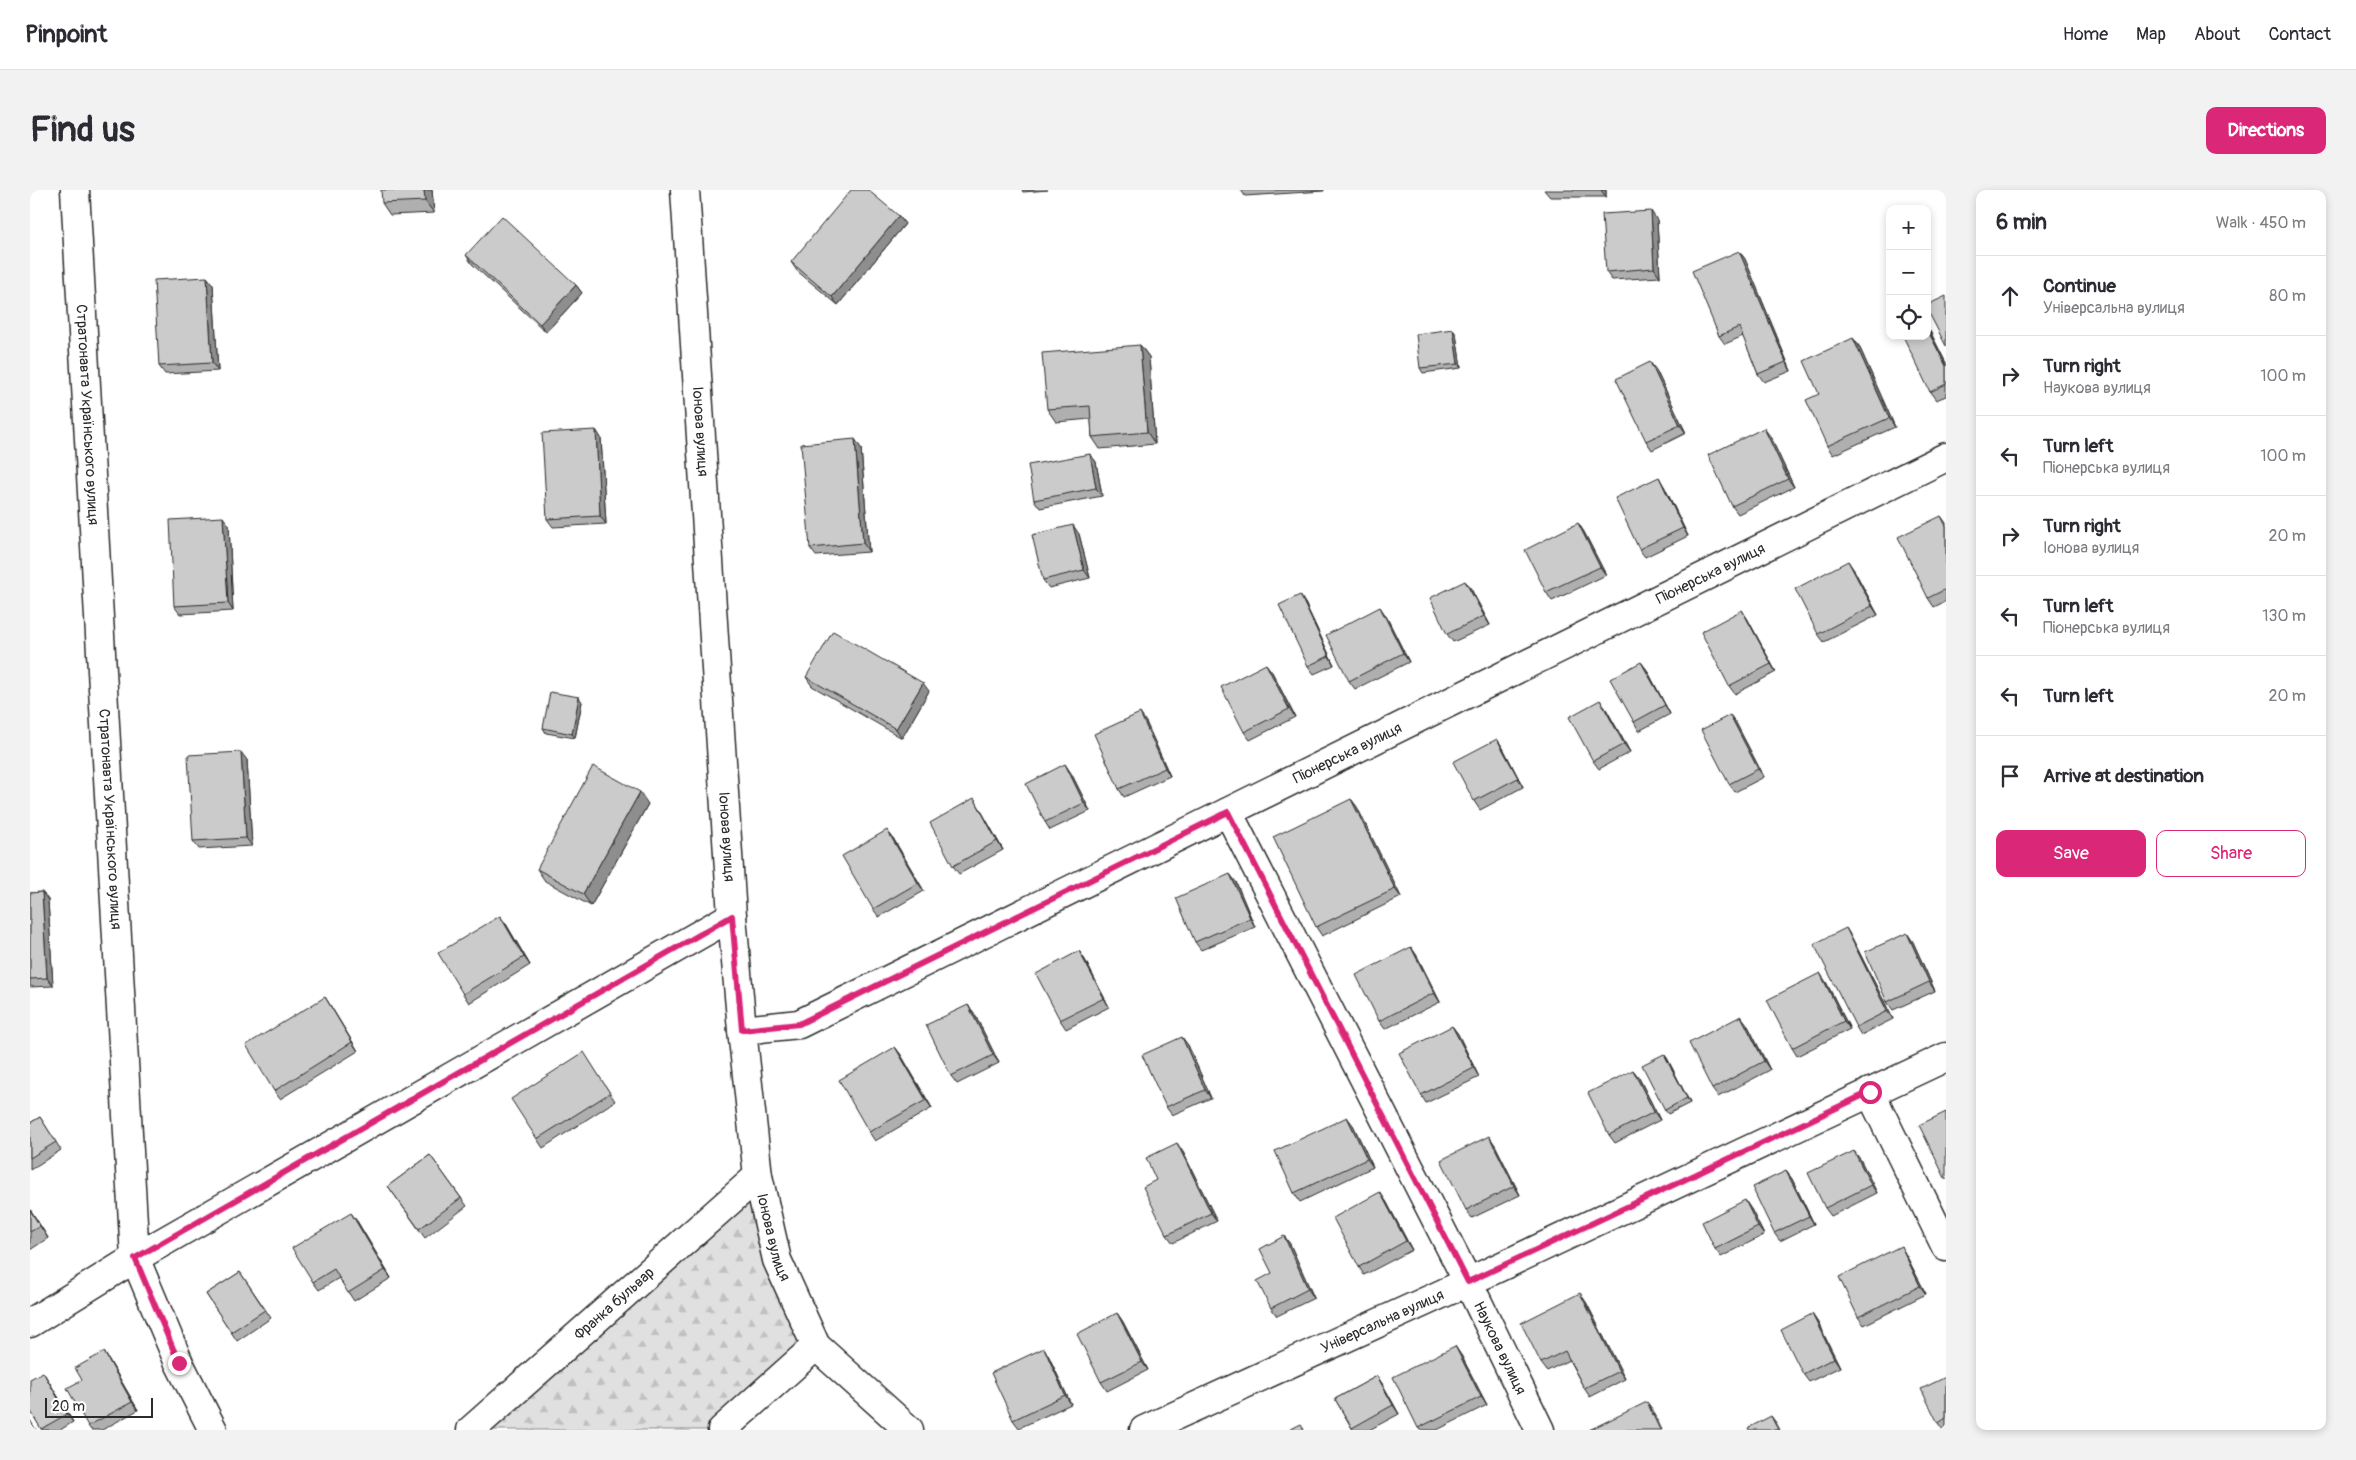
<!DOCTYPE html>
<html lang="en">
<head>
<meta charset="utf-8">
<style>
  :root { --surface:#fff; --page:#f2f2f3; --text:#2b2b33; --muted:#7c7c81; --line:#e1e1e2; --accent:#db2777 }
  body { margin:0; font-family:Pangolin,sans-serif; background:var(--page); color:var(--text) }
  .controls { position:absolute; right:15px; top:15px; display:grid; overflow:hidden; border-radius:10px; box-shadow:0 2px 8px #0003 }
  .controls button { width:45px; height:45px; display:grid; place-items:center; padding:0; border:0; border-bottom:1px solid var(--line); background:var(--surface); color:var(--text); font:25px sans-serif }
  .scale { position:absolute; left:15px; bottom:12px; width:108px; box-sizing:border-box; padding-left:5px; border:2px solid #2b2b2b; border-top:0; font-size:14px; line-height:18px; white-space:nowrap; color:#2b2b2b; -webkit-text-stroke:4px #fff; paint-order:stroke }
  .stop { position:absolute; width:15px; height:15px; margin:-11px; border:4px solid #db2777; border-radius:50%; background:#fff }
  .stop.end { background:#db2777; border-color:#fff; box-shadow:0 1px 5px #0008 }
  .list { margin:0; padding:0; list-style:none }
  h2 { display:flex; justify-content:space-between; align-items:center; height:65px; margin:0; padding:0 20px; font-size:21px }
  h2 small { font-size:16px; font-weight:400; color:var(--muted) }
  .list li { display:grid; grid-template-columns:32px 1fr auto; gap:15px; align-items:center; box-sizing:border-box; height:80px; padding:0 20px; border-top:1px solid var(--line) }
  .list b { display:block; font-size:19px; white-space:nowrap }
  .list p { margin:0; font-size:16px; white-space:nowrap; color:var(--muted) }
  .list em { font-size:16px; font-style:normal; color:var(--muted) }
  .actions { display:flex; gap:10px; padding:15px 20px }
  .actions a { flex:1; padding:11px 0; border:1px solid var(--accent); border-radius:10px; text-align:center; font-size:18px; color:var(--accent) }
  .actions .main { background:var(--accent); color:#fff }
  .icon { flex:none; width:28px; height:28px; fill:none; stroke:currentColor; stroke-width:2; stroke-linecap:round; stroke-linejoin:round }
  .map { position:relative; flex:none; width:1916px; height:1240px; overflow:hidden; border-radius:10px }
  header { display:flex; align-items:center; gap:30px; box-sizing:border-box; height:70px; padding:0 25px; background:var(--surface); border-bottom:1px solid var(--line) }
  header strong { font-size:24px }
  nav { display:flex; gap:28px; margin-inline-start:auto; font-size:18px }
  .intro { display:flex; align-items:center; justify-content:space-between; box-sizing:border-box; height:120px; padding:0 30px }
  h1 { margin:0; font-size:35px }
  .button { padding:12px 22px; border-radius:10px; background:var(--accent); color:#fff; font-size:18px; font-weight:700 }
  main { display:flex; gap:30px; padding:0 30px }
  aside { flex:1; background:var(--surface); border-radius:10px; box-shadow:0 2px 8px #0003 }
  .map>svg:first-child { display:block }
  .forest { fill:url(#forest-firs); stroke:#868686 }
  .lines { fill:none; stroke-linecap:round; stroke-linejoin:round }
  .minor-casing { stroke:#2b2b2b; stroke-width:31 }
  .minor { stroke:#fff; stroke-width:28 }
  .wall { fill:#afafaf; stroke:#2b2b2b }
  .shaded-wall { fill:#8e8e8e; stroke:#2b2b2b }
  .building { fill:#cbcbcb; stroke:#2b2b2b }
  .route { stroke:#db2777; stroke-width:6 }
  .labels { text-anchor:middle; stroke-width:5; stroke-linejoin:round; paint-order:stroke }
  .street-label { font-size:15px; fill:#2b2b2b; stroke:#fff }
</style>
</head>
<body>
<header>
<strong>Pinpoint</strong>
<nav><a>Home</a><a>Map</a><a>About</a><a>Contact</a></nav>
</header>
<div class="intro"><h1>Find us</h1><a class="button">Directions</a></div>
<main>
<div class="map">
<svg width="1916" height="1240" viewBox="0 0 1916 1240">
  <defs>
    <pattern id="forest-firs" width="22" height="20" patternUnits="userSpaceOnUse" patternTransform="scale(1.25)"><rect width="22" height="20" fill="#e0e0e0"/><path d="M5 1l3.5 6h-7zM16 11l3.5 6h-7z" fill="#c0c0c0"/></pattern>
  </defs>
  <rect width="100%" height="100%" fill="#fff"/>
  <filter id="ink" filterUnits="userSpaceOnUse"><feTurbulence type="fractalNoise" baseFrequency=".02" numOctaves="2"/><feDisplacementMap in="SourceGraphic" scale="10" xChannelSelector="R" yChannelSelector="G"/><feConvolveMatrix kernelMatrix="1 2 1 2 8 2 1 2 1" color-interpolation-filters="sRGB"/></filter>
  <g filter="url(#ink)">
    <path class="forest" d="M728,986L786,1156L692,1240H441Z"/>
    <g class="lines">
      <g class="minor-casing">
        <g id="minor">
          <path id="s1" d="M45,0L105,1068L149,1173L183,1240"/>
          <path id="s2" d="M655,0L702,726L712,840L728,986L747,1070L786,1156L879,1240"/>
          <path id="s3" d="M1198,622L1438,1092L1510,1240"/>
          <path id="s4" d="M712,840L769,834L1916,267"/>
          <path d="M1840,902L1916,1057"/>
          <path d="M0,1133L105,1068L702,726"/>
          <path id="s5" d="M441,1240L728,986"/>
          <path d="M692,1240L786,1156"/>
          <path id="s6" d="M1114,1240L1438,1092L1916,867"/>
        </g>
      </g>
      <use href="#minor" class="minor"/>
    </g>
    <path class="wall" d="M402,0L404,23L360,25L352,13Z
      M992,0H1018L993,2Z
      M1211,0H1294V1L1215,6Z
      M1514,0H1576V7H1520Z
      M869,26L875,34L808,115L767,81L761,72Z
      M1627,30L1630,87L1582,90L1576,82Z
      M1709,61L1715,69L1761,181L1734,192L1728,184L1713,146L1695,154L1689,146Z
      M436,65L546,95L552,103L516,142L442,74Z
      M177,87L183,95L188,181L135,184L129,176Z
      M1900,141L1916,173V206L1906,210L1900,202Z
      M1426,144L1431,178L1393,183L1390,178Z
      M1823,148L1829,156L1865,237L1803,265L1797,256L1789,204Z
      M1110,155L1119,167L1125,254L1070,259L1062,247L1061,229L1026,232L1017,219Z
      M1626,180L1656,243L1622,260L1616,251Z
      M566,240L571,248L576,334L523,337L517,329Z
      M1740,246L1764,297L1708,324L1702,316Z
      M831,258L839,362L786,366L780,358Z
      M1060,264L1066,272L1072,306L1010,318L1004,310Z
      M1634,296L1658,346L1615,367L1609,359Z
      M1911,326L1916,333V411L1904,417L1898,408Z
      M1548,333L1554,342L1576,385L1522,411L1516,402Z
      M199,335L203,421L150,424L144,416Z
      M1049,344L1060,388L1019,398L1013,390Z
      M1824,380L1848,425L1794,452L1788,444Z
      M1435,391L1441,399L1460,435L1423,452L1417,444Z
      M1275,413L1304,475L1284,484L1278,476Z
      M1356,426L1379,472L1325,499L1319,491Z
      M1717,428L1746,482L1705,504L1699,496Z
      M1611,472L1617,480L1640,524L1609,541L1604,532Z
      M1242,482L1265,527L1220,550L1214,542Z
      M776,487L899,501L872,548L782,496Z
      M552,512L545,548L516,543L513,538Z
      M1576,519L1600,562L1569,579L1563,571Z
      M1700,525L1706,533L1734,587L1705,602L1699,594Z
      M1116,532L1140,586L1094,607L1089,599Z
      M1467,549L1473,558L1493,597L1450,620L1444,611Z
      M217,570L222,656L169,659L163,651Z
      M1041,583L1060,621L1020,640L1015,632Z
      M1321,609L1327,617L1371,707L1292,746L1286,737Z
      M618,614L561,716L515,691L507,679Z
      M949,617L973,660L929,684L923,676Z
      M863,648L894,701L849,727L843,719Z
      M1206,692L1225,737L1171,760L1165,752Z
      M12,702L18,710L23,796L0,797V703Z
      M476,734L500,775L439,813L433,804Z
      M1877,743L1883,752L1905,801L1863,820L1857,812Z
      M1821,746L1863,829L1831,845L1826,837Z
      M1381,757L1387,766L1410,812L1355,839L1349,831Z
      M1049,761L1055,770L1079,817L1036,839L1030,830Z
      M1796,792L1820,839L1767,866L1762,858Z
      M295,807L328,861L250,909L244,901Z
      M938,815L944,823L969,873L927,894L921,886Z
      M1717,834L1740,880L1688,907L1682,899Z
      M1422,836L1428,844L1449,887L1396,913L1391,905Z
      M1158,855L1181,908L1142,925L1136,917Z
      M865,857L871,865L902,918L845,951L839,942Z
      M1634,864L1637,868L1660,913L1638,924L1635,920Z
      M559,871L585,911L513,958L507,949Z
      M1603,880L1609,888L1630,930L1585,953L1579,945Z
      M10,927L31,960L0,980V933Z
      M1323,935L1343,977L1270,1012L1264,1003Z
      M1459,946L1465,955L1490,1005L1442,1028L1436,1020Z
      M1153,962L1187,1031L1143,1053L1137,1045L1126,990Z
      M400,965L437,1016L395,1048L358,996Z
      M1830,969L1847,1003L1801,1026L1795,1018Z
      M1756,981L1762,989L1784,1034L1750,1051L1744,1043Z
      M1356,1011L1382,1060L1334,1085L1329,1077Z
      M0,1019L18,1048L0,1060Z
      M1721,1019L1734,1045L1691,1067L1685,1059Z
      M327,1031L361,1088L324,1111L309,1088L289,1100L283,1092Z
      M1254,1046L1260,1054L1284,1108L1247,1126L1241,1118L1242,1083Z
      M1876,1065L1896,1104L1834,1135L1828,1127Z
      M210,1082L241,1128L207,1151L176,1104Z
      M1556,1112L1595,1189L1560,1207L1554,1198L1539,1170L1517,1181L1511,1173Z
      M1087,1123L1093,1132L1118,1180L1077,1201L1071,1192Z
      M1782,1124L1788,1133L1810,1177L1779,1192L1773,1184Z
      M1014,1158L1019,1167L1041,1214L989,1238L983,1230Z
      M74,1162L79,1170L108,1220L72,1240H61L58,1236L52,1190Z
      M1431,1165L1457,1215L1407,1240H1390L1388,1238Z
      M13,1182L18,1190L43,1232L30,1240H12L0,1220Z
      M1347,1186L1353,1195L1369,1224L1339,1240H1323L1305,1209Z
      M1916,1187V1240H1913L1908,1233Z
      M0,1230L6,1240H0Z"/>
    <path class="shaded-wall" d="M394,0H402L404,23L395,11Z
      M1571,0H1576V7Z
      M1621,21L1627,30L1630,87L1624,78Z
      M869,26L875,34L808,115L802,107Z
      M1709,61L1715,69L1761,181L1756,172Z
      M177,87L183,95L188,181L182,173Z
      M546,95L552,103L516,142L510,134Z
      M1897,137L1916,173V176L1897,139Z
      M1423,139L1426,144L1431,178L1428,174Z
      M1823,148L1829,156L1865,237L1859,228Z
      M1110,155L1119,167L1125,254L1117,242Z
      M1620,172L1626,180L1656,243L1650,235Z
      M1734,238L1740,246L1764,297L1758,289Z
      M566,240L571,248L576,334L570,326Z
      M825,249L831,258L839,362L833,353Z
      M1060,264L1066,272L1072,306L1066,298Z
      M1629,287L1634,296L1658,346L1653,338Z
      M193,327L199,335L203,421L198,413Z
      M1548,333L1554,342L1576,385L1570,377Z
      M1043,335L1049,344L1060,388L1054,380Z
      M1818,371L1824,380L1848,425L1842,416Z
      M1435,391L1441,399L1460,435L1454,426Z
      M1270,405L1275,413L1304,475L1299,466Z
      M1350,417L1356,426L1379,472L1373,463Z
      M1712,420L1717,428L1746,482L1741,474Z
      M1611,472L1617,480L1640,524L1635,515Z
      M1236,474L1242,482L1265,527L1259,519Z
      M893,493L899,501L872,548L866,539Z
      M549,507L552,512L545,548L542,544Z
      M1570,510L1576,519L1600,562L1594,554Z
      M1110,523L1116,532L1140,586L1135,578Z
      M1700,525L1706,533L1734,587L1728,579Z
      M1467,549L1473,558L1493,597L1488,588Z
      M211,562L217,570L222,656L216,648Z
      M1035,574L1041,583L1060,621L1054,613Z
      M610,602L618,614L561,716L553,704Z
      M944,608L949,617L973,660L967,651Z
      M1321,609L1327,617L1371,707L1365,699Z
      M857,640L863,648L894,701L888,693Z
      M1200,684L1206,692L1225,737L1220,728Z
      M12,702L18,710L23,796L17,788Z
      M470,726L476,734L500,775L494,767Z
      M1816,738L1821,746L1863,829L1857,821Z
      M1877,743L1883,752L1905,801L1899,792Z
      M1381,757L1387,766L1410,812L1404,803Z
      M1049,761L1055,770L1079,817L1074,808Z
      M1790,783L1796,792L1820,839L1814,831Z
      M295,807L300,815L328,861L322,852Z
      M938,815L944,823L969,873L963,865Z
      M1711,826L1717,834L1740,880L1734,871Z
      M1422,836L1428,844L1449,887L1444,878Z
      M1152,847L1158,855L1181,908L1175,900Z
      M865,857L871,865L902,918L896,910Z
      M1634,864L1637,868L1660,913L1657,908Z
      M1603,880L1609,888L1630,930L1624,922Z
      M1317,927L1323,935L1343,977L1337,969Z
      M1459,946L1465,955L1490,1005L1484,996Z
      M1147,953L1153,962L1187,1031L1181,1023Z
      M1824,961L1830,969L1847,1003L1841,995Z
      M1756,981L1762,989L1784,1034L1779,1026Z
      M1350,1002L1356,1011L1382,1060L1376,1051Z
      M1715,1010L1721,1019L1734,1045L1728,1037Z
      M0,1019L18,1048L10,1036L0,1020Z
      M321,1023L327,1031L361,1088L355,1080Z
      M1254,1046L1260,1054L1284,1108L1278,1099Z
      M1871,1056L1876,1065L1896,1104L1890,1096Z
      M1550,1103L1556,1112L1595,1189L1589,1181Z
      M1087,1123L1093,1132L1118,1180L1112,1172Z
      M1782,1124L1788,1133L1810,1177L1804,1168Z
      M1425,1156L1431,1165L1457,1215L1451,1207Z
      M1014,1158L1019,1167L1041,1214L1035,1205Z
      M74,1162L79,1170L108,1220L102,1212Z
      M13,1182L18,1190L43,1232L37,1224Z
      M1347,1186L1353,1195L1369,1224L1363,1215Z
      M1617,1212L1623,1220L1632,1240H1630Z
      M1741,1226L1747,1234L1750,1240H1748Z"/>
    <path class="building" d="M351,0H394L395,11L352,13Z
      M821,0H838L869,26L802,107L761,72Z
      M1621,21L1624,78L1576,82L1572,24Z
      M472,26L546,95L510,134L436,65Z
      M1709,61L1756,172L1728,184L1709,137L1689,146L1662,81Z
      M177,87L182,173L129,176L124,90Z
      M1916,106V156L1897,119V115Z
      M1423,139L1428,174L1390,178L1386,144Z
      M1897,139L1916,176V194L1900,202L1873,146H1897Z
      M1823,148L1859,228L1797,256L1776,210L1789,204L1774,171Z
      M1110,155L1117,242L1062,247L1060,216L1017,219L1012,163Z
      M1620,172L1650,235L1616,251L1586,189Z
      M1734,238L1758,289L1702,316L1678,265Z
      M566,240L570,326L517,329L512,243Z
      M825,249L833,353L780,358L771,254Z
      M1060,264L1066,298L1004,310L998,275Z
      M1629,287L1653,338L1609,359L1585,308Z
      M1911,326L1916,336V399L1898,408L1868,347Z
      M193,327L198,413L144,416L140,330Z
      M1548,333L1570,377L1516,402L1495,360Z
      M1043,335L1054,380L1013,390L1002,345Z
      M1818,371L1842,416L1788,444L1765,399Z
      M1435,391L1454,426L1417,444L1400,408Z
      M1270,405L1299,466L1278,476L1249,415Z
      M1350,417L1373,463L1319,491L1296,445Z
      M1712,420L1741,474L1699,496L1671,442Z
      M803,441L893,493L866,539L776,487Z
      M1611,472L1635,515L1604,532L1580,489Z
      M1236,474L1259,519L1214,542L1191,497Z
      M520,502L549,507L542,544L513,538Z
      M1570,510L1594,554L1563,571L1539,527Z
      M1110,523L1135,578L1089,599L1064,544Z
      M1700,525L1728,579L1699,594L1671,540Z
      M1467,549L1488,588L1444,611L1423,572Z
      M211,562L216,648L163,651L158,565Z
      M1035,574L1054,613L1015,632L996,594Z
      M563,576L610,602L553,704L507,679Z
      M944,608L967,651L923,676L900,633Z
      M1321,609L1365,699L1286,737L1243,647Z
      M857,640L888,693L843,719L812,666Z
      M1200,684L1220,728L1165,752L1146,708Z
      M12,702L17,788L0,789V703Z
      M470,726L494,767L433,804L408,763Z
      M1816,738L1857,821L1826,837L1784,754Z
      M1877,743L1899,792L1857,812L1835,762Z
      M1381,757L1404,803L1349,831L1326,785Z
      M1049,761L1074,808L1030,830L1006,784Z
      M1790,783L1814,831L1762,858L1737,810Z
      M295,807L322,852L244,901L216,855Z
      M938,815L963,865L921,886L896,835Z
      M1711,826L1734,871L1682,899L1659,853Z
      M1422,836L1444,878L1391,905L1369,863Z
      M1152,847L1175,900L1136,917L1112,865Z
      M865,857L896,910L839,942L809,890Z
      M554,862L580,903L507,949L481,909Z
      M1634,864L1657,908L1635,920L1612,875Z
      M1603,880L1624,922L1579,945L1558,903Z
      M1916,922V990L1889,935Z
      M10,927L26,952L0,968V933Z
      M1317,927L1337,969L1264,1003L1245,961Z
      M1459,946L1484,996L1436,1020L1411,970Z
      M1147,953L1181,1023L1137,1045L1113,997L1126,990L1116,968Z
      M1824,961L1841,995L1795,1018L1778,983Z
      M400,965L431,1008L389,1039L358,996Z
      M1756,981L1779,1026L1744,1043L1722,997Z
      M1350,1002L1376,1051L1329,1077L1303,1028Z
      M1715,1010L1728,1037L1685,1059L1672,1032Z
      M0,1020L10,1036L0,1042Z
      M321,1023L355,1080L318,1103L304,1079L283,1092L262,1058Z
      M1254,1046L1278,1099L1241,1118L1227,1091L1242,1083L1230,1059Z
      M1871,1056L1890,1096L1828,1127L1809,1087Z
      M210,1082L235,1120L201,1142L176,1104Z
      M1550,1103L1589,1181L1554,1198L1535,1161L1511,1173L1491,1133Z
      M1087,1123L1112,1172L1071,1192L1047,1144Z
      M1782,1124L1804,1168L1773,1184L1751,1140Z
      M1425,1156L1451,1207L1388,1238L1363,1187Z
      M1014,1158L1035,1205L983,1230L961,1183Z
      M74,1162L102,1212L58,1236L37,1198L52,1190L45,1178Z
      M13,1182L37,1224L11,1239L0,1220V1189Z
      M1347,1186L1363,1215L1322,1238L1305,1209Z
      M1916,1187V1228L1908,1233L1891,1199Z
      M1617,1212L1630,1240H1559Z
      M1741,1226L1748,1240H1719L1718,1238Z
      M1271,1234L1274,1240H1259Z"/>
  </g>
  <g class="lines" filter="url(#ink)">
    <path class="route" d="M149,1173L105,1068L702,726L712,840L769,834L1198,622L1438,1092L1840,902"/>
  </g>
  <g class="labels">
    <g class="street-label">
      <text dy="5" stroke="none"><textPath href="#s1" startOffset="225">Стратонавта Українського вулиця</textPath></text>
      <text dy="5" stroke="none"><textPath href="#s2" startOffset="242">Іонова вулиця</textPath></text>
      <text dy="5" stroke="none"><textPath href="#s4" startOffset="1074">Піонерська вулиця</textPath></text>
      <text dy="5" stroke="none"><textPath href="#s4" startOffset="669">Піонерська вулиця</textPath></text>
      <text dy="5" stroke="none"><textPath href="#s1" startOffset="630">Стратонавта Українського вулиця</textPath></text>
      <text dy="5" stroke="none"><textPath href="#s2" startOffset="648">Іонова вулиця</textPath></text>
      <text dy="5" stroke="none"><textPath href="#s2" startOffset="1052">Іонова вулиця</textPath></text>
      <text dy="5" stroke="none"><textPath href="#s5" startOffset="191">Франка бульвар</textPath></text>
      <text dy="5" stroke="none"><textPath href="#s6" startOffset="262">Універсальна вулиця</textPath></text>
      <text dy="5" stroke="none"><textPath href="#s3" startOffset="601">Наукова вулиця</textPath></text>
    </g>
  </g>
</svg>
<div class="controls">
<button>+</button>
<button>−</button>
<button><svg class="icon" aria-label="locate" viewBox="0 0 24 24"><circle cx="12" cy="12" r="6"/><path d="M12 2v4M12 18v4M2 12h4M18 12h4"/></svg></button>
</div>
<div class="scale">20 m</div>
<div class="stop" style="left:1840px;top:902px"></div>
<div class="stop end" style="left:149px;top:1173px"></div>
</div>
<aside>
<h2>6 min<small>Walk · 450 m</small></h2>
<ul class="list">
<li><svg class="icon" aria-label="ahead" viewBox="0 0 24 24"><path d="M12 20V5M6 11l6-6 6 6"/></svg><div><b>Continue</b><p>Універсальна вулиця</p></div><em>80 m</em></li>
<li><svg class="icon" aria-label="right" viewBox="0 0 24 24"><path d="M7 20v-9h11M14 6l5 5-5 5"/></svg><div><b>Turn right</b><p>Наукова вулиця</p></div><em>100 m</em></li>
<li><svg class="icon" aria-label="left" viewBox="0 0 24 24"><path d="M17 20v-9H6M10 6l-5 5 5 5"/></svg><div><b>Turn left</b><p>Піонерська вулиця</p></div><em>100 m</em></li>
<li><svg class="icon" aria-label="right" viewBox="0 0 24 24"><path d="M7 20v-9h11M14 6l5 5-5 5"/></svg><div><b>Turn right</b><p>Іонова вулиця</p></div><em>20 m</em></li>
<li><svg class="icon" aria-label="left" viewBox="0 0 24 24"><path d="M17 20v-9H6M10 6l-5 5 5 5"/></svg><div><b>Turn left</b><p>Піонерська вулиця</p></div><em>130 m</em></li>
<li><svg class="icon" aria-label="left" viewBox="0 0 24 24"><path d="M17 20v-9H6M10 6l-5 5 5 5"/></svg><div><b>Turn left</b></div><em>20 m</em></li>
<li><svg class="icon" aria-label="arrive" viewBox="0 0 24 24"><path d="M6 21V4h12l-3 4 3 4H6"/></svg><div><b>Arrive at destination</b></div></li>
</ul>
<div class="actions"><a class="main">Save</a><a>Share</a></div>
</aside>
</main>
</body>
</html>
